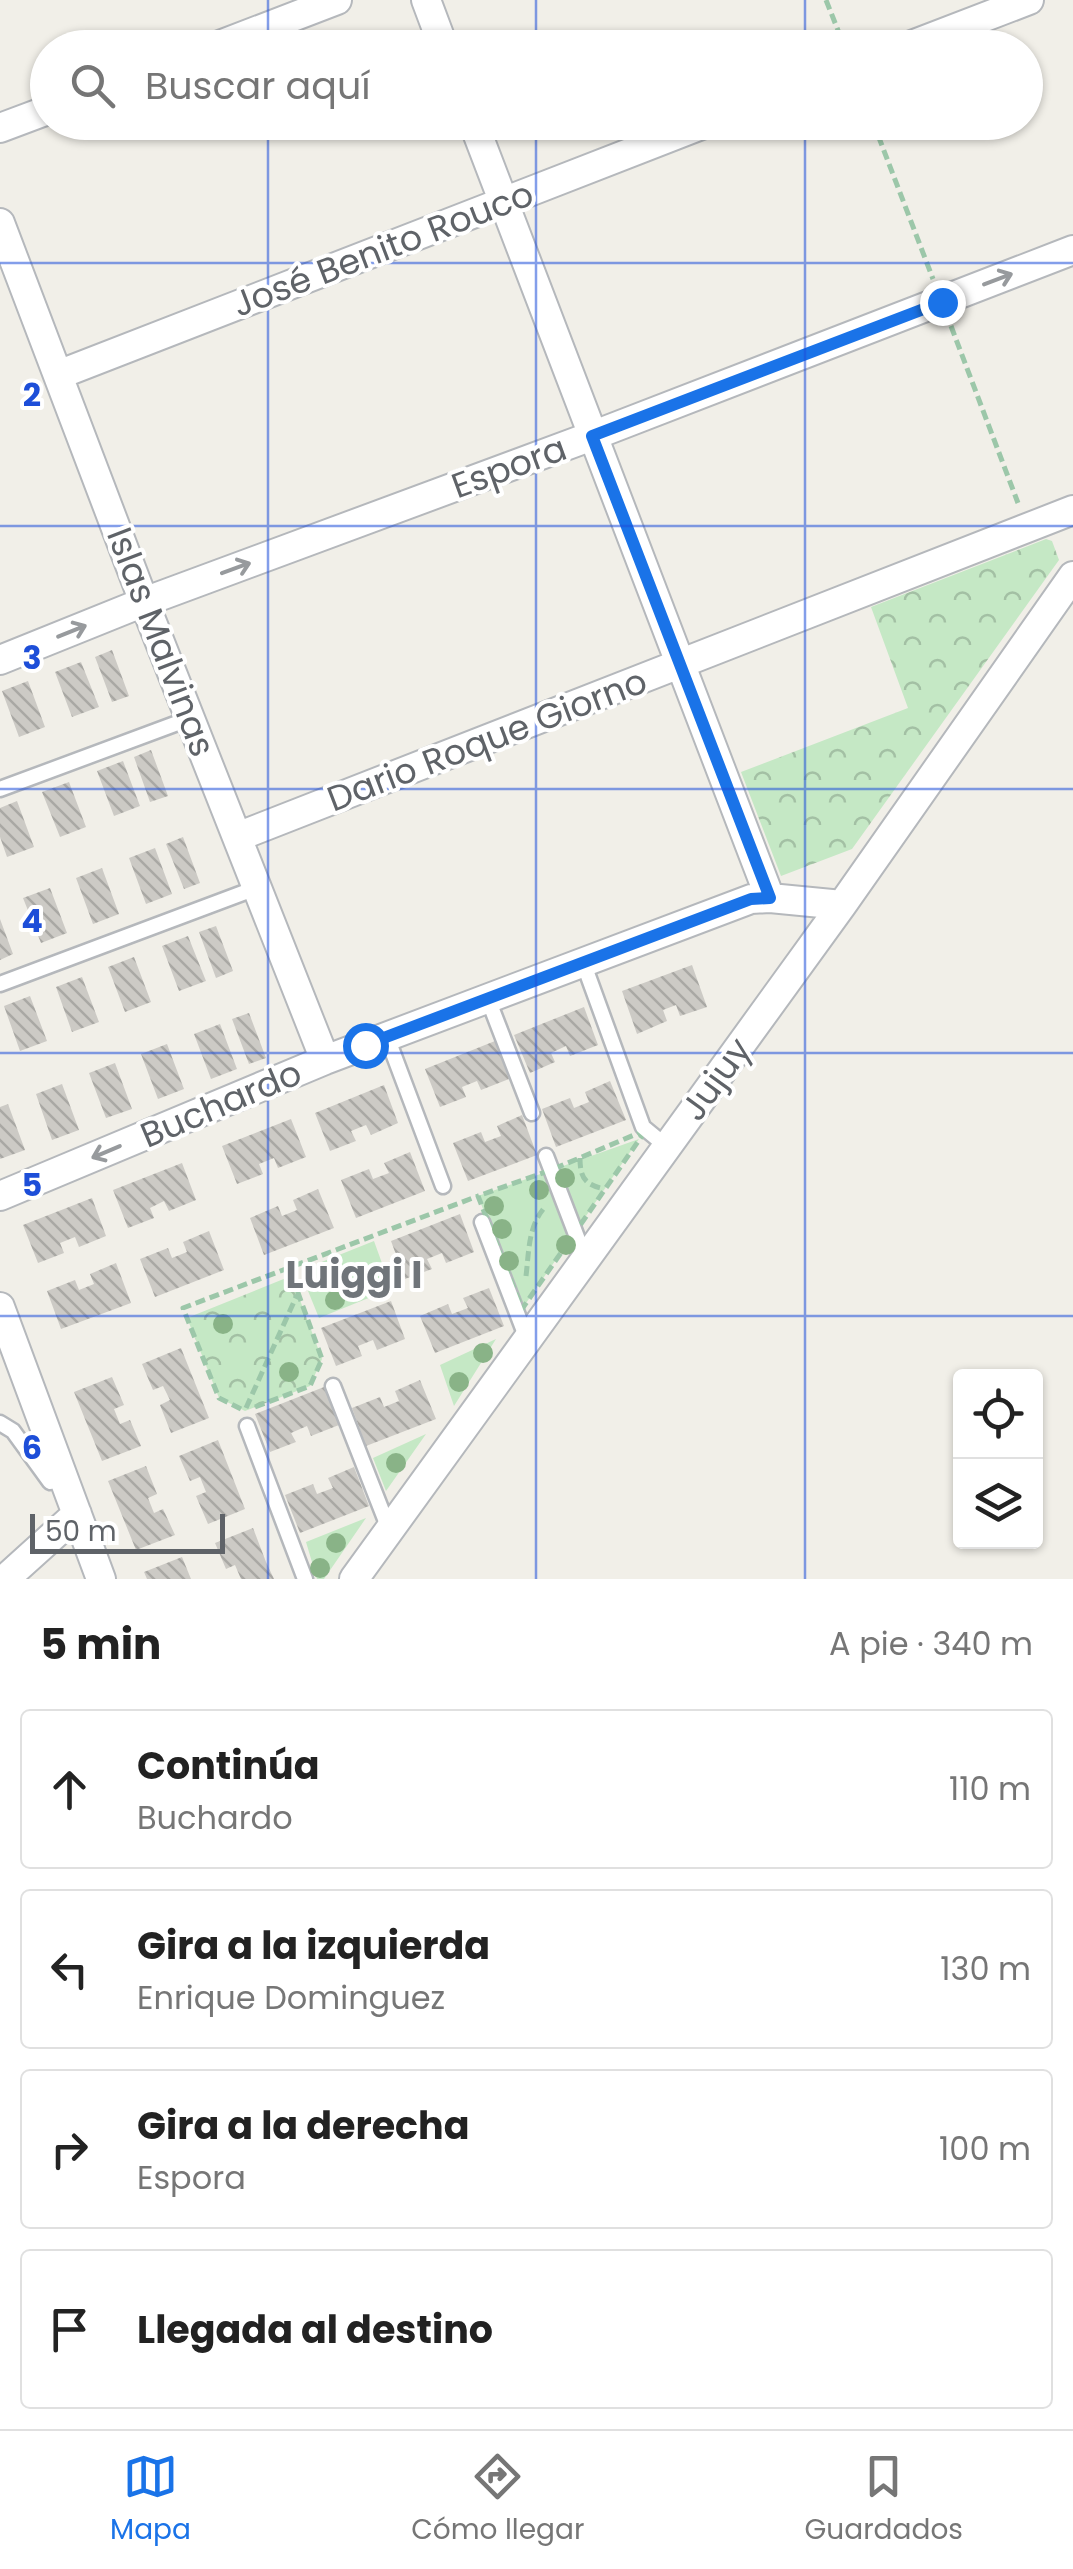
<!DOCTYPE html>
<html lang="es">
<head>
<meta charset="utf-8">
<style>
  :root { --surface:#fff; --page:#f6f6f6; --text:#222; --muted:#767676; --line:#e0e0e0; --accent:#1a73e8 }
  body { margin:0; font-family:Poppins,sans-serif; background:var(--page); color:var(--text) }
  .controls { position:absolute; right:30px; bottom:30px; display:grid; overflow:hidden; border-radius:10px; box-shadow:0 2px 8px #0004 }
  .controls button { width:90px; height:90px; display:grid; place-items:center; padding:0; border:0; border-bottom:2px solid var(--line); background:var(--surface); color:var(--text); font:50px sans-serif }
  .scale { position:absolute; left:30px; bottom:25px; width:195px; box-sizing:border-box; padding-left:10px; border:5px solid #5f6368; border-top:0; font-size:28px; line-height:35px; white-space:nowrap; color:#5f6368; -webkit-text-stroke:8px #fff; paint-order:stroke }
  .stop { position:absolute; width:30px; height:30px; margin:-22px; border:8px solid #1a73e8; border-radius:50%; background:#fff }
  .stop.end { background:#1a73e8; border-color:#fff; box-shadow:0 2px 10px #0008 }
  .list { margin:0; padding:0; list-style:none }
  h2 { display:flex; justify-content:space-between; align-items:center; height:130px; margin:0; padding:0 40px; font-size:42px }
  h2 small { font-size:32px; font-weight:400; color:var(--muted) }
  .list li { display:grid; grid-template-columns:65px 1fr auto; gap:30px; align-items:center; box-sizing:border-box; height:160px; margin:0 20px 20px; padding:0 20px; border:2px solid var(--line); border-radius:10px }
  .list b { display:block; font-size:38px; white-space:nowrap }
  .list p { margin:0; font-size:32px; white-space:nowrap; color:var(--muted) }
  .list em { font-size:32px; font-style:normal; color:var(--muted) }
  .icon { flex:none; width:55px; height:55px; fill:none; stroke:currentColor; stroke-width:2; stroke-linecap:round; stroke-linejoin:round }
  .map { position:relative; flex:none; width:1073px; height:1579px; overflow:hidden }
  .search { position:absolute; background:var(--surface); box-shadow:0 2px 8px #0004; left:30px; right:30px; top:30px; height:110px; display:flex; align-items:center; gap:25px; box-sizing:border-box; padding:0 35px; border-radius:55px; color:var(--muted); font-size:38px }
  .sheet { height:850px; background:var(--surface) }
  nav { display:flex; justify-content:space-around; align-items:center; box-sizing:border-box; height:140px; border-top:2px solid var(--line); background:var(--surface); font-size:28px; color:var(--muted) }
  nav a { display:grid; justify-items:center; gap:5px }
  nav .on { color:var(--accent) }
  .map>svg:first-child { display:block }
  .grass { fill:#c5e8c5 }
  .forest { fill:url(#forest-crowns) }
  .building { fill:url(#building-back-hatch) }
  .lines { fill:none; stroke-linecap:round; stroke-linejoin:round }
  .lane-casing { stroke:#b5b8bc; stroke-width:19 }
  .street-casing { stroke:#b5b8bc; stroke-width:32 }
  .path { stroke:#9cc7a9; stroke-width:5; stroke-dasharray:10 5; stroke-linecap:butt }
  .lane { stroke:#fff; stroke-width:14 }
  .street { stroke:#fff; stroke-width:28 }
  .tree { fill:#89b387 }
  .oneway { stroke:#979a9d }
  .route { stroke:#1a73e8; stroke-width:12 }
  .grid { fill:none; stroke:#1d4ed8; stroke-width:2.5; stroke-opacity:0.55 }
  .labels { text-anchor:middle; stroke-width:8; stroke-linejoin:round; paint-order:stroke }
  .street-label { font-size:35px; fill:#5f6368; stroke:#fff }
  .neighbourhood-label { font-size:38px; font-weight:bold; fill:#70757a; stroke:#fff }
  .grid-label { font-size:32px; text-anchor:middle; font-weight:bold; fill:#1d4ed8; stroke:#fff; stroke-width:8; stroke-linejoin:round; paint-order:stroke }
</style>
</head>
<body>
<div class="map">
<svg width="1073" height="1579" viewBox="0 0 1073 1579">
  <defs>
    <pattern id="forest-crowns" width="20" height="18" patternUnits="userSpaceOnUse" patternTransform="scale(2.5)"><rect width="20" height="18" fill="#c5e8c5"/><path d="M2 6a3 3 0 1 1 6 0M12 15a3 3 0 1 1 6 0" fill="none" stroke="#a3c0a4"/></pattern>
    <pattern id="building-back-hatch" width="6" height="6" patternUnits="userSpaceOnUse" patternTransform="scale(2.5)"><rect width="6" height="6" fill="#cccac5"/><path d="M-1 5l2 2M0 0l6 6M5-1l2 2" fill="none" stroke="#a9a8a4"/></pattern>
  </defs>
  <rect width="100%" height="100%" fill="#f1efe8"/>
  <path class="grass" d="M639,1139L522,1309L478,1196Z
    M374,1241L383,1266L376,1295L319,1318L306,1286L319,1263Z
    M496,1339L454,1406L440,1365Z
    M426,1434L386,1491L373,1458Z
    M366,1518L324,1579H317L306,1542Z"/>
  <path class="forest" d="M1046,539L1052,541L1059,560L852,849L781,876L741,772L908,708L871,607Z
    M291,1276L322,1359L310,1386L245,1411L219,1398L187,1318Z"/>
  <path class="building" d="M112,650L129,696L112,702L95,657Z
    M81,662L99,707L72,717L55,672Z
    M28,681L45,727L19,737L2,691Z
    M151,750L168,796L150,802L134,757Z
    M123,761L140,806L114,816L97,771Z
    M69,782L86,827L60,837L42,792Z
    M17,801L34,847L7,857L0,837V808Z
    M183,837L200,883L184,889L166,844Z
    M155,848L172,894L146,904L129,858Z
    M102,868L119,914L93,924L76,878Z
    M50,888L67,933L41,943L23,898Z
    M0,919L13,954L0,960Z
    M216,926L233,971L216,978L199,932Z
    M188,936L206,981L179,991L162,946Z
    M134,957L151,1002L125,1012L108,967Z
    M692,965L707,1007L680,1016L676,1005L663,1010L667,1021L637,1034L622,991Z
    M82,977L99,1022L72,1032L56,987Z
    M30,996L47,1041L20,1051L4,1006Z
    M584,1007L598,1045L570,1056L566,1046L551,1053L555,1062L530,1073L514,1035Z
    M249,1013L266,1058L249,1064L232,1019Z
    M220,1024L237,1069L211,1079L194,1034Z
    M495,1041L509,1079L481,1090L477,1081L462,1087L466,1097L440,1107L425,1069Z
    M167,1044L184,1089L158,1099L141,1054Z
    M115,1063L132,1109L106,1118L89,1073Z
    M610,1081L626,1120L556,1147L542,1109L570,1098L574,1108L589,1102L585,1092Z
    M62,1084L79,1130L52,1140L36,1094Z
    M384,1085L398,1123L371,1135L366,1125L351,1131L356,1141L330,1151L315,1113Z
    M8,1104L25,1150L0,1159V1107Z
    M522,1115L537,1155L468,1181L453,1143L481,1132L485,1142L501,1136L497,1126Z
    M291,1119L306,1157L278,1168L274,1158L259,1164L263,1174L237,1184L222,1146Z
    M410,1152L425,1191L356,1218L341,1180L369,1169L373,1179L389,1173L384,1163Z
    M182,1163L196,1200L169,1211L164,1201L150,1208L154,1218L128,1228L113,1190Z
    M318,1189L334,1228L264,1255L250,1218L278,1206L282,1216L297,1210L293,1200Z
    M92,1198L106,1236L79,1247L75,1237L60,1243L64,1253L38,1263L23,1225Z
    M460,1214L474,1252L446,1263L442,1253L427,1259L432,1269L405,1279L391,1241Z
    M209,1231L224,1270L155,1297L140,1259L168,1248L172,1258L187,1252L183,1242Z
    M116,1263L131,1303L61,1329L47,1291L75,1280L79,1290L94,1284L90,1274Z
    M489,1288L504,1326L435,1353L420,1316L448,1304L452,1314L468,1308L463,1298Z
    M391,1301L405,1339L377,1350L373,1340L358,1346L362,1356L336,1366L321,1328Z
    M181,1348L209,1418L171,1433L160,1405L170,1400L163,1386L153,1390L142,1364Z
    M112,1377L124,1405L114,1409L120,1424L130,1420L141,1446L102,1461L74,1392Z
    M420,1380L436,1419L366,1446L352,1408L380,1397L384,1407L399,1401L395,1391Z
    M324,1387L339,1425L311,1436L307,1426L291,1433L296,1442L270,1452L255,1414Z
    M218,1440L245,1509L208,1524L196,1496L206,1492L200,1477L190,1481L179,1456Z
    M146,1466L157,1494L148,1498L154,1513L163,1509L175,1535L136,1550L108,1481Z
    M354,1467L369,1506L300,1533L285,1495L313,1484L317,1494L333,1488L328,1478Z
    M253,1528L266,1562L274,1579H241L235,1565L226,1569L215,1543Z
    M182,1557L191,1579H147L144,1572Z"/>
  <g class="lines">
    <g class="lane-casing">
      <path id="lane" d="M0,789L191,718
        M583,962L643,1127L666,1146
        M0,984L256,888
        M488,999L532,1113
        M387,1037L443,1186
        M546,1156L585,1258
        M482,1222L527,1339
        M333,1386L389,1529
        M0,1423L13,1431L50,1482
        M247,1426L305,1579"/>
    </g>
    <g class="street-casing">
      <path id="street" d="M426,0L444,48
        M212,48L337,0
        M904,48L1029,0
        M473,122L770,898
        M0,128L48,110
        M0,223L144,602L325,1060
        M58,375L709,122
        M0,660L144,602L592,436L1073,250
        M237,837L1073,510
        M0,1196L325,1060L751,899L770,898L842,905
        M0,1307L101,1579
        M5,1579L77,1514
        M354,1579L842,905L1073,576"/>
    </g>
    <path class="path" d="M826,0L845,48
      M873,122L933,279
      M951,326L1018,503
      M646,1130L522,1309L478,1196L551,1170Z
      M580,1158C580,1178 585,1185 605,1189
      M526,1276C529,1252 528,1226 545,1207
      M255,1407L310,1386L322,1359L289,1268
      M246,1408L297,1295
      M241,1409L219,1398L183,1308L478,1196"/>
    <use href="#lane" class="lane"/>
    <use href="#street" class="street"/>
  </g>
  <g class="tree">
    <circle cx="565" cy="1178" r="10"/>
    <circle cx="539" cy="1190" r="10"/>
    <circle cx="494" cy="1206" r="10"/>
    <circle cx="502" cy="1229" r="10"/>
    <circle cx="566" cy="1245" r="10"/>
    <circle cx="509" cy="1261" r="10"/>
    <circle cx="335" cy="1300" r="10"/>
    <circle cx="223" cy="1324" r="10"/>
    <circle cx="483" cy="1353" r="10"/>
    <circle cx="289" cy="1372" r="10"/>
    <circle cx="459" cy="1382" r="10"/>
    <circle cx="396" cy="1463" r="10"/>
    <circle cx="336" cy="1543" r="10"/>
    <circle cx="320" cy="1568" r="10"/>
  </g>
  <defs><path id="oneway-shaft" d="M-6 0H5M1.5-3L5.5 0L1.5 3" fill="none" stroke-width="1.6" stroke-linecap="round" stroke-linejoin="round" transform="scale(2.5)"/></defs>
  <g class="oneway">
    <use href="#oneway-shaft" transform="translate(998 279) rotate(-21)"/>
    <use href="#oneway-shaft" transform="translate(236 568) rotate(-20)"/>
    <use href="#oneway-shaft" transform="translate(72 631) rotate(-22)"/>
    <use href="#oneway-shaft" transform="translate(106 1152) rotate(157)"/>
  </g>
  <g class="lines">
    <path class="route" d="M365,1045L751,899L770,898L592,436L942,302"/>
  </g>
  <path class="grid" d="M268,0V48M536,0V48M805,0V48M268,122V1579M536,122V1579M805,122V1579M0,263H1073M0,526H1073M0,789H1073M0,1053H1073M0,1316H1073"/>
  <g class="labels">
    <g class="street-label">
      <text transform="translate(383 249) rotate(-21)" y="12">José Benito Rouco</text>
      <text transform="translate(509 467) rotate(-20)" y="12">Espora</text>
      <text transform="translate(161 642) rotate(69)" y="12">Islas Malvinas</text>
      <text transform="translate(487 740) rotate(-21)" y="12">Dario Roque Giorno</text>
      <text transform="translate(716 1079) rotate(-54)" y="12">Jujuy</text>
      <text transform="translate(221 1104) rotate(-23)" y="12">Buchardo</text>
    </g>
    <g class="neighbourhood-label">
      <text x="354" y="1288">Luiggi I</text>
    </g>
  </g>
  <g class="grid-label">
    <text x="32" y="406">2</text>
    <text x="32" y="669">3</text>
    <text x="32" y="932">4</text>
    <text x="32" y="1196">5</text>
    <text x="32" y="1459">6</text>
  </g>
</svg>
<div class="controls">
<button><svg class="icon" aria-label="locate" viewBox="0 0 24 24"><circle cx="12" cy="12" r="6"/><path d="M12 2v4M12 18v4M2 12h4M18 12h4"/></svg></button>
<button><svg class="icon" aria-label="layers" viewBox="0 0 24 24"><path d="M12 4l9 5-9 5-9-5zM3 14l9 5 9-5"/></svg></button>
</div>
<div class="scale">50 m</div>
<div class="stop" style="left:365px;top:1045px"></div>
<div class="stop end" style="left:942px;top:302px"></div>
<div class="search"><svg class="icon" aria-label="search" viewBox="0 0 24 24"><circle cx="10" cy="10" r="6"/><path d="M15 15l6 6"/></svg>Buscar aquí</div>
</div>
<section class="sheet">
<h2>5 min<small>A pie · 340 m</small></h2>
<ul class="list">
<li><svg class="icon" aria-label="ahead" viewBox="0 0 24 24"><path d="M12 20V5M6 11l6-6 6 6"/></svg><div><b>Continúa</b><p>Buchardo</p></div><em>110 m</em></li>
<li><svg class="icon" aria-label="left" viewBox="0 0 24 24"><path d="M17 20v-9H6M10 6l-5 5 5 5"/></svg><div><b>Gira a la izquierda</b><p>Enrique Dominguez</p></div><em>130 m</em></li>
<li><svg class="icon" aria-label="right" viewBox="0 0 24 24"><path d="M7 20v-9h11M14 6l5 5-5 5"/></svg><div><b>Gira a la derecha</b><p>Espora</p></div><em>100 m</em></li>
<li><svg class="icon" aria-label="arrive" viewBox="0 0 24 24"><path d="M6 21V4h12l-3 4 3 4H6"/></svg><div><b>Llegada al destino</b></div></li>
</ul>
</section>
<nav>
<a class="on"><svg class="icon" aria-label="map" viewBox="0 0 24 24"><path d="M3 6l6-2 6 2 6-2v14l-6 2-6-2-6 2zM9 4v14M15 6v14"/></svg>Mapa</a>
<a><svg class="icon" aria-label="directions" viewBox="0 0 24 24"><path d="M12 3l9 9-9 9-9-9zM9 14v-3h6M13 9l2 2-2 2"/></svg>Cómo llegar</a>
<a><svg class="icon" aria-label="saved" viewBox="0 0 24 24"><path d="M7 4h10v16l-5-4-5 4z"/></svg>Guardados</a>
</nav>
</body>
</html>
